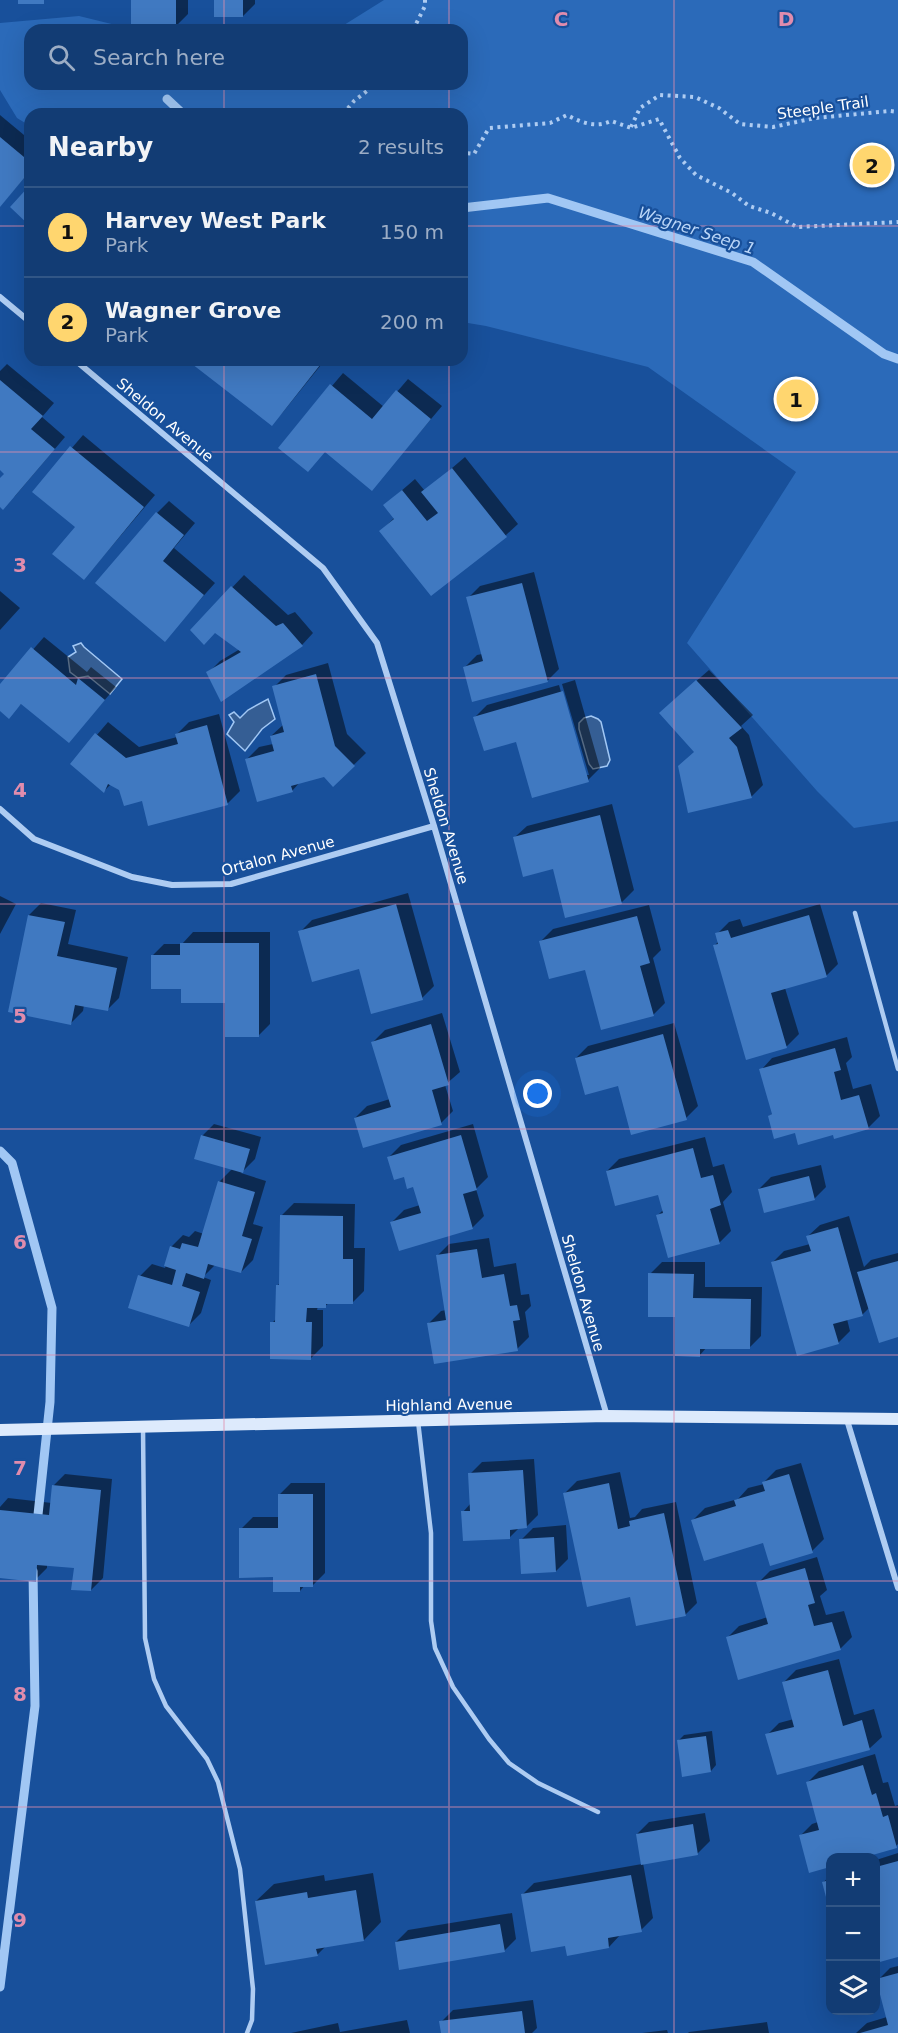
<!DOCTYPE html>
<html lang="en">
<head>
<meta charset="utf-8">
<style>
  :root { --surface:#123c74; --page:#1b4379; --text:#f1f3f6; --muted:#9cadc5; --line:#315686; --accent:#ffd66f }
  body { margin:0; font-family:"DejaVu Sans",sans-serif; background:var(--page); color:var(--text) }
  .controls { position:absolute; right:18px; bottom:18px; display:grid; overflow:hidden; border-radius:12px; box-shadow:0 6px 24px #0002 }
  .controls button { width:54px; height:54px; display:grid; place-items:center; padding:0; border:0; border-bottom:2px solid var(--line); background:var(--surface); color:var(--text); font:30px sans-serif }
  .you { position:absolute; left:538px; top:1094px; width:21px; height:21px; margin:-15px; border:4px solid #fff; border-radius:50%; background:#1a73e8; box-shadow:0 0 0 9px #1a73e833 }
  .badge { display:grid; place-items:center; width:39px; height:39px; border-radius:50%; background:var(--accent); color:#111; font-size:20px; font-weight:700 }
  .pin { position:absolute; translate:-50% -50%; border:3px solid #fff; box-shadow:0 2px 6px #0006 }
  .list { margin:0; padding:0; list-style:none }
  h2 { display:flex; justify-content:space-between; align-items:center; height:78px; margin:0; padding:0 24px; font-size:26px }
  h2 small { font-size:20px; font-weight:400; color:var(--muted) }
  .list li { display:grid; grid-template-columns:39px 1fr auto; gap:18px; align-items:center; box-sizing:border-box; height:90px; padding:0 24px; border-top:2px solid var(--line) }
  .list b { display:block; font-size:22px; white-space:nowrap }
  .list p { margin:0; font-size:20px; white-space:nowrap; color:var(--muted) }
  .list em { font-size:20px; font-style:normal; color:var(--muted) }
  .icon { flex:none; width:33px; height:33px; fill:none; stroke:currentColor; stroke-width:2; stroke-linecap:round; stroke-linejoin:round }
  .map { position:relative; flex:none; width:898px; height:2033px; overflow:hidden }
  .search { position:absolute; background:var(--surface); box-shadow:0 6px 24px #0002; left:24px; top:24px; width:444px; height:66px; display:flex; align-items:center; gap:15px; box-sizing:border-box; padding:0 21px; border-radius:18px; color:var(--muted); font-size:22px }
  .panel { position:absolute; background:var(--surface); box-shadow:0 6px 24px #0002; left:24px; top:108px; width:444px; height:258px; border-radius:18px }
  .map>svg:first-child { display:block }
  .green { fill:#2b6ab9 }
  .water { fill:#355e94; stroke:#a1c7f4; stroke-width:1.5 }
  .shadow { fill:#0007 }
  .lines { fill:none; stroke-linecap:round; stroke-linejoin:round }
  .stream { stroke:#a1c7f4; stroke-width:9 }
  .building { fill:#4079c1 }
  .path { stroke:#aeccf2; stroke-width:4; stroke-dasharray:3 4.5; stroke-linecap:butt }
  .lane { stroke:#aeccf2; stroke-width:4.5 }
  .street { stroke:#aeccf2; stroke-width:6 }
  .secondary { stroke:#ddeafc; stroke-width:12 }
  .grid { fill:none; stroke:#e08cad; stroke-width:1.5; stroke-opacity:0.55 }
  .labels { text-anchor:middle; stroke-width:4.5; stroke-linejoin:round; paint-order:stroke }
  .street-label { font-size:15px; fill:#fff; stroke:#18509b }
  .water-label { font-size:16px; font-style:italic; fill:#bad6f8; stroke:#18509b }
  .grid-label { font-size:20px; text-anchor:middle; font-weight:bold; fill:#e08cad; stroke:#18509b; stroke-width:4.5; stroke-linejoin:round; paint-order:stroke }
</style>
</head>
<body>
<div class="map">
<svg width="898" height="2033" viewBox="0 0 898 2033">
  <rect width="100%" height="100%" fill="#18509b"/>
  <path class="green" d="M384,0H898V821L854,828L817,791L687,643L796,472L648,367L486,326L462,322V114H30V126L17,118L0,90V23L79,16L136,30H30V84H462V30H336Z"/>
  <path class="water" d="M81,643L84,647L122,679L110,694L88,676L78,678L70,672L68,657L76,652L73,646Z
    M268,699L275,719L262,729L245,751L227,734L234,722L229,715L234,712L240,718L248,710Z
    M591,716L598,719L601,722L610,760L607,766L593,769L589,764L579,729V723L584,718Z"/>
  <path class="shadow" d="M132,0H188V14L176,26Z
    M215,0H255V4L243,16Z
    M0,115L30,140V171L0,206Z
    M197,360H325L283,412L271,424Z
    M7,364L54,403L42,417L65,437L15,496L0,505V480L6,473L0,468V371Z
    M343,373L384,407L408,379L442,406L372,489L326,451L280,447Z
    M83,435L155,495L95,566L77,527L34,492Z
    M465,457L518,524L506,535L432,594L381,531L395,517L385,505L415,479L425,491Z
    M169,501L195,523L174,548L215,583L165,639L157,513Z
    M534,572L559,669L547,681L465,667L477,655L482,654L468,598L480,586Z
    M244,575L288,615L295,612L313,633L302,645L208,673L220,661L240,649L215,631L192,630Z
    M0,591L20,608L0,630Z
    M44,637L87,672L91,667L116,687L69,741L22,703L9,716L0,709V687Z
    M328,663L347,734L366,753L333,785L324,776L301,781L292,791L247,759L259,747L273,744L271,736L284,724L274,687L286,675Z
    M709,670L753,715L741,726L749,735L763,785L751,797L695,752L673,701Z
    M575,680L600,768L588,780L475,717L487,705L559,685L585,775H589L562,684Z
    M219,714L240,791L228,803L143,800L111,784L104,791L72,764L108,722L139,747L177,737V734L189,722Z
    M612,804L634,890L622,902L554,867L515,837L527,826Z
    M408,893L434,986L422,998L360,968L300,932L312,920Z
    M0,896L16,904L0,934Z
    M41,903L76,910L68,944L128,957L119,998L107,1010L84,1005L83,1011L71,1023L29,915Z
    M820,904L838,964L826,976L785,988L799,1034L787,1046L747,1058L714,946L719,941L717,934L729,922L740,919L743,927Z
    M649,905L661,950L653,958L665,1003L653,1015L586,968L541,941L553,929Z
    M193,932H270V1024L258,1036L227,1002L183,987L152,956L164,944H182Z
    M442,1013L460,1072L445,1085L453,1111L441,1123L355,1118L367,1106L390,1099L373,1042L385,1030Z
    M674,1023L698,1106L686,1118L619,1084L576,1058L588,1046Z
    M847,1037L852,1057L846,1063L853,1089L871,1084L880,1116L868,1128L834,1133L796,1131L769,1116L773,1113L761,1070L772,1058Z
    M214,1124L261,1137L255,1159L241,1173L266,1181L253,1224L263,1227L253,1260L241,1272L216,1264L203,1277L211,1280L201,1313L189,1325L140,1276L152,1264L165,1268L171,1247L183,1235L189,1237L195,1231L204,1234L219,1182L233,1168L202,1136Z
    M473,1124L488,1177L476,1189L484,1216L472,1228L392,1222L404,1210L420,1205L414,1185L389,1157L401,1145Z
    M705,1137L713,1167L724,1164L732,1192L723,1202L731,1231L719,1243L658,1215L664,1209L659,1193L607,1171L619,1159Z
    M821,1165L826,1187L814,1199L759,1189L771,1177Z
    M294,1203L355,1204L354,1248H365L364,1291L352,1303H329L325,1306H318L317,1310H323V1346L311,1358L272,1323L277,1318V1286L281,1282L282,1215Z
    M849,1216L864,1267L871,1260L898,1253V1335L870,1307L862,1315L847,1319L850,1331L838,1343L772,1263L784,1251L810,1244L808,1236L820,1225Z
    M489,1238L494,1267L516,1263L521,1295L529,1294L531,1306L525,1312L529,1337L517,1349L429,1323L441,1311L446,1310L437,1256L449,1244Z
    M662,1262H705V1287H762L761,1336L749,1348L707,1347L700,1355L650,1274Z
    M534,1459L538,1515L526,1527H520L510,1537L463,1512L471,1503L470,1474L482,1462Z
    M801,1463L824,1539L812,1551L693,1520L705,1508L738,1499L748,1488L764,1484V1482L776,1470Z
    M620,1472L630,1518L635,1517L642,1509L676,1502L697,1603L685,1615L631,1596L565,1493L577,1481Z
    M65,1474L112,1479L103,1578L91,1590L75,1567L47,1564V1568L35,1580L0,1577V1507L8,1498L52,1503L53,1486Z
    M291,1483H325V1573L313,1585H305L300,1591L274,1576L241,1529L253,1517H279V1495Z
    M566,1525L568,1559L556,1571L521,1540L533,1528Z
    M817,1557L827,1590L820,1596L826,1615L844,1611L852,1637L840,1649L727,1638L739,1626L768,1617L758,1583L770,1571Z
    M839,1659L854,1715L874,1709L882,1737L870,1748L767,1735L779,1723L794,1719L784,1682L796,1670Z
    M712,1731L716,1765L711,1771L678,1741L684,1735Z
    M875,1754L883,1783L888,1782L895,1806L898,1805V1844L896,1846L830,1858V1865L810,1871L800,1836L812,1824L818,1822L807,1783L819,1771Z
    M705,1813L710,1841L698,1853L643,1863L653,1918L641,1930L621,1934L609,1947L566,1944L522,1895L534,1883L642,1864L637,1834L649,1822Z
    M898,1853V1955L876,1962V1860Z
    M373,1873L381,1922L364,1940L326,1946L317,1955L256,1901L274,1884L324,1875L325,1881Z
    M830,1875V1909L823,1883Z
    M512,1913L516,1939L504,1951L396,1942L408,1930Z
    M898,1966V2033H856L867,2023L887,2017L878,1980L890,1968Z
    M533,2000L537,2028L532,2033H442L441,2022L453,2010Z
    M407,2020L410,2033H291L338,2023L340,2032Z
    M767,2022L769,2033H688L689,2032Z
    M667,2030L668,2033H642Z"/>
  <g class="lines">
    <path class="stream" d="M167,99L183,114
      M462,208L548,198L753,262L884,354L898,359
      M0,1151L12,1163L52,1308L50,1402L37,1524
      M0,1987L35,1706L33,1571"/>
  </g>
  <path class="building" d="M18,0H44V4H18Z
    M131,0H176V27H131Z
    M214,0H243V17H214Z
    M0,137L30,162V171L0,207Z
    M30,185V226L10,207Z
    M195,360H324L272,426L192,364Z
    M0,380L43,416L31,429L55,449L3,510L0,507V478L4,474L0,470Z
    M330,384L372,419L396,390L431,419L372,491L325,452L308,472L278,448Z
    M70,446L144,507L84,580L52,554L75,527L32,492Z
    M452,468L507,537L431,596L379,531L394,519L383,505L402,490L427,521L438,513L421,492Z
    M156,512L184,535L163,561L204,595L165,642L95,583Z
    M522,583L548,682L472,702L463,667L483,661L466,597Z
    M231,586L276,626L283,623L303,646L221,702L206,672L241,652L215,633L204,645L190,630Z
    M31,647L76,685L78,678L105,700L69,743L21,704L9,719L0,711V684Z
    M316,674L335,746L355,766L333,787L324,777L291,786L293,792L257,802L245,759L274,751L270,736L284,732L272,686Z
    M696,680L742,728L729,738L737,747L752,798L688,813L678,766L694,752L659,713Z
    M563,691L589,782L532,798L516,742L484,751L473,717Z
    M207,725L228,805L148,826L142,801L124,806L119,790L108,784L104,793L70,764L95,733L126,758L178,744L175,734Z
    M600,815L622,904L565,918L553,869L523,877L513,837Z
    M396,904L423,1000L371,1014L359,969L312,982L298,931Z
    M28,915L65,922L57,956L117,968L108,1011L75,1005L71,1025L8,1012Z
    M809,915L827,977L771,993L787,1048L746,1060L713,945L718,944L715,933L728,930L731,938Z
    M637,916L650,963L640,966L654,1016L601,1030L585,970L549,979L539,941Z
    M180,943H259V1037H225V1003H181V989H151V955H180Z
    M431,1024L449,1085L432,1090L442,1125L363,1148L354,1118L391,1107L371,1042Z
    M663,1034L687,1120L631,1135L618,1086L585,1095L575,1058Z
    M835,1048L841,1070L834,1072L841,1100L859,1095L869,1129L834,1139L833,1135L798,1145L795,1133L774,1139L768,1116L772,1114L759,1069Z
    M201,1135L250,1149L243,1173L194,1159Z
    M461,1135L477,1190L463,1194L473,1229L399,1251L390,1222L421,1213L413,1187L407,1189L404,1177L394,1180L387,1157Z
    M693,1148L701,1178L713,1175L721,1205L710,1209L720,1244L668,1258L656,1215L663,1213L658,1195L615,1206L606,1171Z
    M809,1176L815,1200L764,1213L758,1189Z
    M218,1181L255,1192L242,1236L252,1239L241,1273L208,1264L204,1279L186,1273L182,1286L200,1292L189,1327L128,1308L138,1275L172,1285L176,1270L164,1266L170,1246L180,1249L182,1243L198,1247Z
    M280,1215L343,1216V1259H353V1304H326V1308H307L306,1322H312L311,1360L270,1359V1322H275L276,1285H279Z
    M838,1227L863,1316L833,1324L839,1344L797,1356L771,1262L811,1251L806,1236Z
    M477,1249L482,1278L504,1274L510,1306L517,1305L520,1320L513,1321L518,1351L434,1364L427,1323L446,1320L436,1255Z
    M898,1261V1337L879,1343L857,1272Z
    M648,1273L694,1274L693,1298L751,1299L750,1349H700V1357L675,1356V1317H648Z
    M523,1470L527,1528L510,1530V1539L463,1541L461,1511H470L468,1473Z
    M789,1474L813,1553L770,1566L763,1543L704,1561L691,1520L736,1506L734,1500L765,1491L762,1482Z
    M609,1483L618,1529L630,1526L629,1521L664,1513L686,1616L636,1626L630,1597L587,1607L563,1493Z
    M52,1485L101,1490L91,1591L71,1590L74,1568L37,1565L36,1582L0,1578V1510L49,1515Z
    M278,1494H313V1587H300V1592H273V1577L239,1578V1528H278Z
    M554,1537L556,1572L521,1574L519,1539Z
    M805,1568L815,1603L808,1605L814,1626L832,1622L841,1650L738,1680L726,1637L768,1624L756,1582Z
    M828,1670L843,1726L862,1720L870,1750L777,1775L765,1734L794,1727L782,1682Z
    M706,1736L711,1772L682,1777L677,1740Z
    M863,1765L872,1795L876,1793L883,1817L888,1815L897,1848L862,1858H830V1867L809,1873L799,1835L819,1830L806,1782Z
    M693,1824L698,1855L641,1865L636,1834Z
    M898,1861V1957L876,1963V1867Z
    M631,1875L642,1932L608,1938L609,1948L567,1956L565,1946L531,1952L521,1894Z
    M830,1880V1912L822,1882Z
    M356,1890L364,1941L316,1949L318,1956L265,1965L255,1901L307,1892L308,1898Z
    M500,1924L505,1952L399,1970L395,1942Z
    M898,1973V2033H860L888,2025L876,1979Z
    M522,2011L525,2033H441L439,2021Z"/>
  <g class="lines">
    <path class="path" d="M413,30L425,6V0
      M343,114L354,101L376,84
      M631,127L640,108L660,95L695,97L719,108L740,124L773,127L815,118L890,111L898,112
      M462,149L465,153L474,154L489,128L550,123L567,115C582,123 596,128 611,121L631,128L659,119L680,158L696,175L732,193L749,206L771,213L797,227L898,222"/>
    <path class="lane" d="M855,913L898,1069
      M418,1421L431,1533V1621L435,1648L453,1687L489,1739L509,1763L538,1783L598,1812
      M143,1427L145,1638L154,1679L166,1706L207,1759L218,1782L240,1869L253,1989L252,2020L247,2033"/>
    <path class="street" d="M0,297L30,322
      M75,360L323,568L377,643L434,826L607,1416
      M0,809L34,839L132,877L172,885L231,884L434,826
      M847,1420L898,1588"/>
    <path class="secondary" d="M0,1430L607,1416L898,1419"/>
  </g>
  <path class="grid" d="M224,0V30M449,0V30M674,0V2033M224,84V114M449,84V114M0,226H30M462,226H898M224,360V2033M449,360V2033M0,452H898M0,678H898M0,904H898M0,1129H898M0,1355H898M0,1581H898M0,1807H898"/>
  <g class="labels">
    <g class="street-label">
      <text transform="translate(823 108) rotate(-8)" y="5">Steeple Trail</text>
      <text transform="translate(165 420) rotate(40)" y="5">Sheldon Avenue</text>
      <text transform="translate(446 826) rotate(73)" y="5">Sheldon Avenue</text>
      <text transform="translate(278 856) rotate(-15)" y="5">Ortalon Avenue</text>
      <text transform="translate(583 1293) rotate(74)" y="5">Sheldon Avenue</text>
      <text transform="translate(449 1405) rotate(-1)" y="5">Highland Avenue</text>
    </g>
    <g class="water-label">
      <text transform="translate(697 230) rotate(18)" y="6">Wagner Seep 1</text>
    </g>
  </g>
  <g class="grid-label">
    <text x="561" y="26">C</text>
    <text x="786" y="26">D</text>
    <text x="20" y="572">3</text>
    <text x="20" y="797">4</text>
    <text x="20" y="1023">5</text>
    <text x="20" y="1249">6</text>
    <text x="20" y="1475">7</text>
    <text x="20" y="1701">8</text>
    <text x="20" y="1927">9</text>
  </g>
</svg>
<div class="controls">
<button>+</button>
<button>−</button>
<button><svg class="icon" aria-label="layers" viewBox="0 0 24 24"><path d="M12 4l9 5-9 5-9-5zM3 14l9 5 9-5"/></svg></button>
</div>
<div class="you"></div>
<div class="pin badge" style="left:796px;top:399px">1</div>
<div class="pin badge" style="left:872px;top:165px">2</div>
<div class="search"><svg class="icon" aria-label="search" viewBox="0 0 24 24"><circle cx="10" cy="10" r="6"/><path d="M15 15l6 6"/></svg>Search here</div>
<section class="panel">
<h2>Nearby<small>2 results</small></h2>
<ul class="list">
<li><span class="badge">1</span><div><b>Harvey West Park</b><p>Park</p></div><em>150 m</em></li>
<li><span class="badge">2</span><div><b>Wagner Grove</b><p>Park</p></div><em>200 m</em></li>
</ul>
</section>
</div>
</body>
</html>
